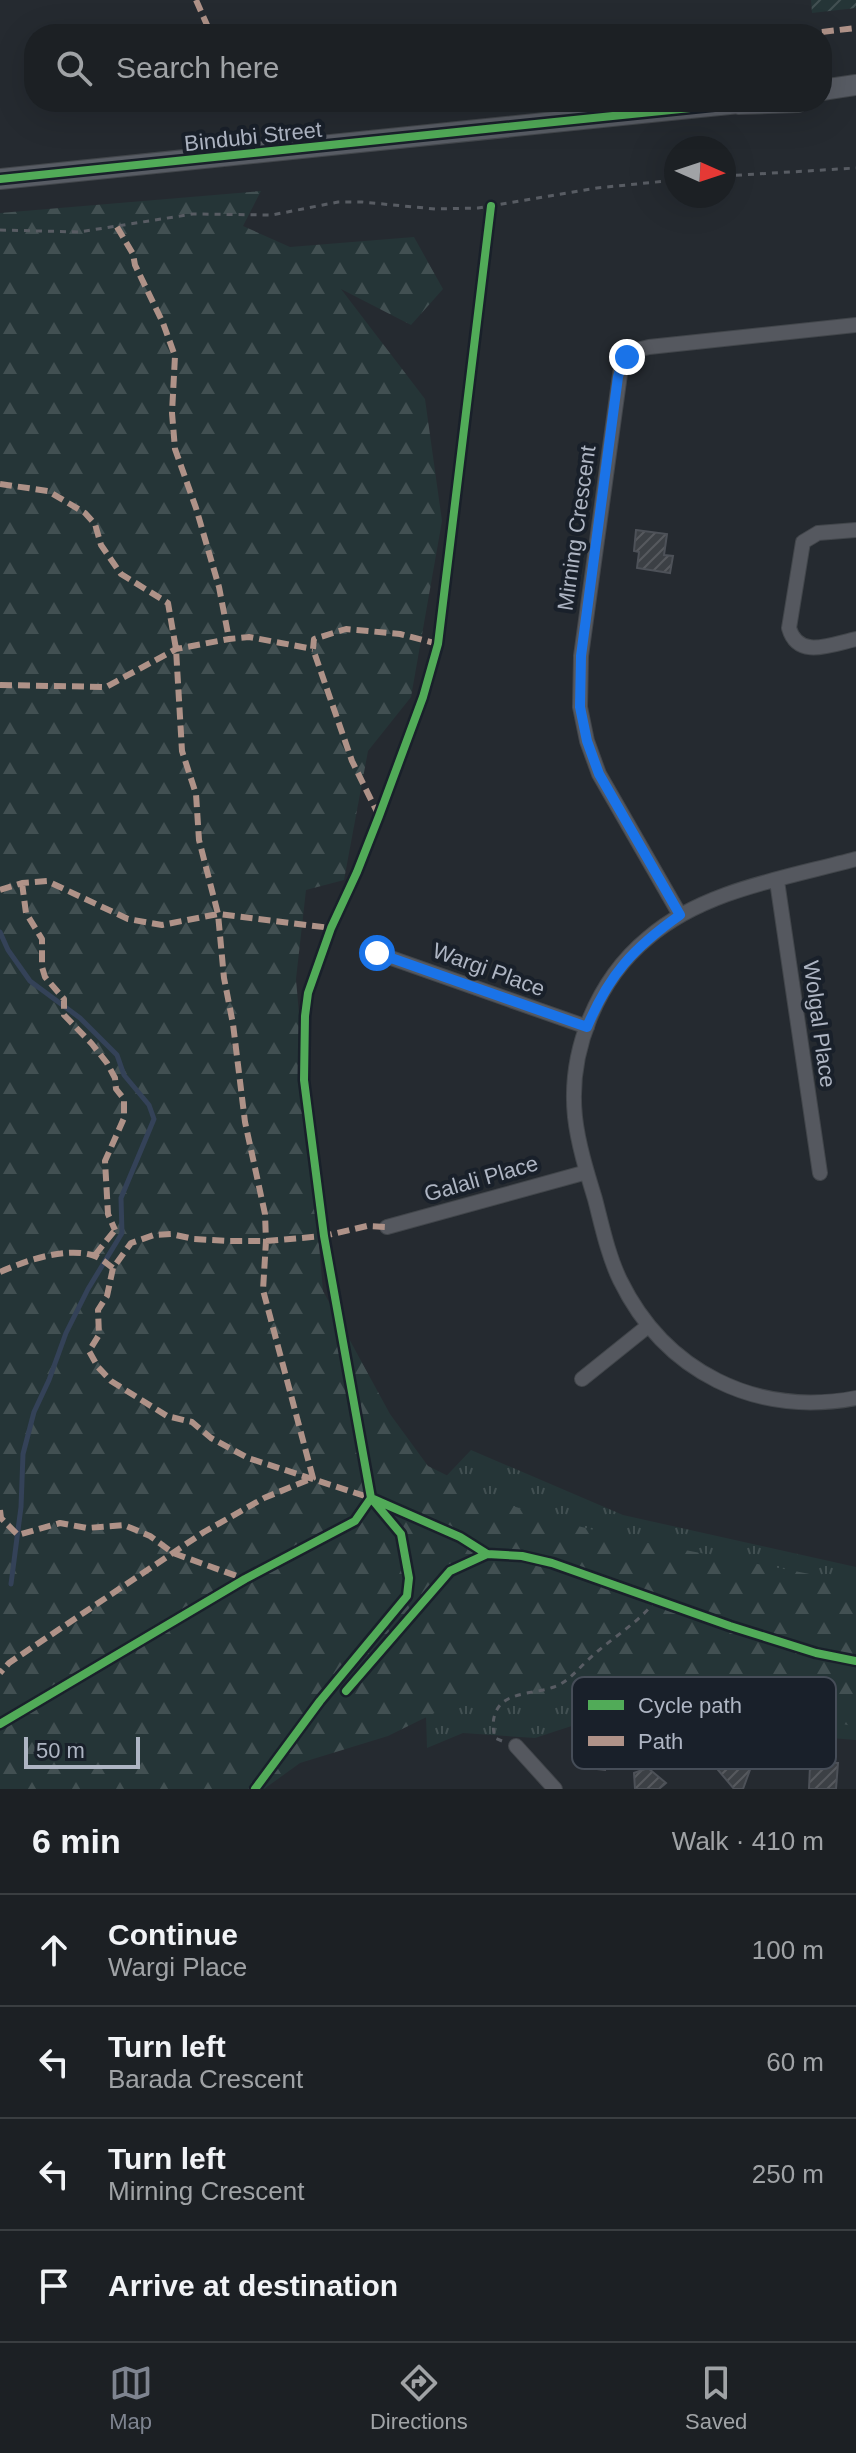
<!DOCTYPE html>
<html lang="en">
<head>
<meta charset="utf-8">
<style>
  :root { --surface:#1c2024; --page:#292d31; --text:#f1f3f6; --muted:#a0a3a6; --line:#3a3e41; --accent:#7e8490 }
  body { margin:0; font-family:Arial,sans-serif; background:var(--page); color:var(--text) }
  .compass { position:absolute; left:664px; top:136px; width:72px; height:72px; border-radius:50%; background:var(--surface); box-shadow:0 8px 32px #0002; rotate:93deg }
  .scale { position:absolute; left:24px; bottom:20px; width:116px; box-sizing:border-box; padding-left:8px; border:4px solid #aeb5c3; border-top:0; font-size:22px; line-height:28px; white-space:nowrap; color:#aeb5c3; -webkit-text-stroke:6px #19202a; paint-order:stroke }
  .stop { position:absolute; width:24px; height:24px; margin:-18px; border:6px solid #1a73e8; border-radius:50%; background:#fff }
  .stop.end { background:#1a73e8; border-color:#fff; box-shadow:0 2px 8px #0008 }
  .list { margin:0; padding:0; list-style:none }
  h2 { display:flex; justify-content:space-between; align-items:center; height:104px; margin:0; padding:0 32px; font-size:34px }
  h2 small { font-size:26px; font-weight:400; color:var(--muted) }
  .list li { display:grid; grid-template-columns:52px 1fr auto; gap:24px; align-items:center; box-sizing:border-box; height:112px; padding:0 32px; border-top:2px solid var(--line) }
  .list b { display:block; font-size:30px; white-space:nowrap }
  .list p { margin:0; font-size:26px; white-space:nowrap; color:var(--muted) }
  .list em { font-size:26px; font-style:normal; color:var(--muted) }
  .icon { flex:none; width:44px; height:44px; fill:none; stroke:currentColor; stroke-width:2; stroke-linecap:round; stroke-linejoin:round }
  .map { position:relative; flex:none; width:856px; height:1789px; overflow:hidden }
  .search { position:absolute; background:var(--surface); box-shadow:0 8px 32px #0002; left:24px; right:24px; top:24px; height:88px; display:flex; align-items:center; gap:20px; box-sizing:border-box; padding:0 28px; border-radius:32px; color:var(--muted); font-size:30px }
  .sheet { height:552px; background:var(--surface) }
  nav { display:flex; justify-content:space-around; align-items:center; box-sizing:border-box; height:112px; border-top:2px solid var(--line); background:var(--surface); font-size:22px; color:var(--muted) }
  nav a { display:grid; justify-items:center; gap:4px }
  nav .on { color:var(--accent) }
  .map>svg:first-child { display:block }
  .grass { fill:url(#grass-tufts) }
  .forest { fill:url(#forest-firs) }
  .garden { fill:url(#garden-furrows) }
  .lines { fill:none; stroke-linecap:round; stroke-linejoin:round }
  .stream { stroke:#344258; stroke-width:5 }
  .building { fill:url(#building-hatch); stroke:#4d5158; stroke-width:2 }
  .street-casing { stroke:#42464b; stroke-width:16 }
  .secondary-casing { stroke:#42464b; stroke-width:22 }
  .path { stroke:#585c63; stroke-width:3; stroke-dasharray:6 6; stroke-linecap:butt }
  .street { stroke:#55585f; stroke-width:14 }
  .secondary { stroke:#585c64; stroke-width:20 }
  .quiet { stroke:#af9288; stroke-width:6; stroke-dasharray:12 6; stroke-linecap:butt }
  .cycleway-casing { stroke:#19202a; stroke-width:13 }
  .cycleway { stroke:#51ab58; stroke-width:8 }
  .route { stroke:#1a73e8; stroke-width:10 }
  .labels { text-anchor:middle; stroke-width:8; stroke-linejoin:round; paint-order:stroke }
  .street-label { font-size:22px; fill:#aeb5c3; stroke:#19202a }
  .key { fill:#19202a; stroke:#464d58; stroke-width:2 }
  .key-label { font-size:22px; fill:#aeb5c3 }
</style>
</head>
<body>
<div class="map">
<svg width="856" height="1789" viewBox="0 0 856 1789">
  <defs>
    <pattern id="grass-tufts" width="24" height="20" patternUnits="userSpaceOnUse" patternTransform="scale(2)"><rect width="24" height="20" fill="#253537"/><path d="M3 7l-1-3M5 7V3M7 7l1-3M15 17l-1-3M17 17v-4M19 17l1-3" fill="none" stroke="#425052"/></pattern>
    <pattern id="forest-firs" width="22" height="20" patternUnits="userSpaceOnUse" patternTransform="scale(2)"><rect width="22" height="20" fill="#253537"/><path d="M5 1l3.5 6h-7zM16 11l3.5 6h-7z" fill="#425052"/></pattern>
    <pattern id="garden-furrows" width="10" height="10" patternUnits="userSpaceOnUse" patternTransform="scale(2)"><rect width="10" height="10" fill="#253537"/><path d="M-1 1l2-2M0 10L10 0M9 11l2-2" fill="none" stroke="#425052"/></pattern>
    <pattern id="building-hatch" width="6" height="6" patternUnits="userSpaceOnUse" patternTransform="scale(2)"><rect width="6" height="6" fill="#3c4045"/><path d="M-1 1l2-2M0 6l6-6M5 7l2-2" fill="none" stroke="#56595e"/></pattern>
  </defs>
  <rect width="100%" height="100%" fill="#252a30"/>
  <path class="grass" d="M471,1450L623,1515L856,1567V1740L593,1719L535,1738L463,1733L427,1748L423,1621L415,1509Z"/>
  <path class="forest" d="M261,191L243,226L290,247L414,237L443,289L411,325L341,289L425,399L442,521L411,697L368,751L344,880L306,890L296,979L323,1291L390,1414L428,1466L503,1503L570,1524L633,1540L856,1583V1727L779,1709L571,1697L485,1699L459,1701L388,1736L300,1763L264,1789H0V213Z"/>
  <path class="garden" d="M811,0H856V8L812,13Z"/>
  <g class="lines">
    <path class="stream" d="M0,932L8,950L30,981L80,1018L117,1055L124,1075L149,1105L154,1119L121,1198L122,1233L88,1289L66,1333L49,1380L34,1412L23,1454L21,1507L11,1584"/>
  </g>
  <path class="building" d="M636,530L667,534L664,555L673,556L670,573L637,568L639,552L634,551Z
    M584,1724L607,1727V1732L614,1733L612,1749L607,1748L605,1770L579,1767Z
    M711,1733L736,1760L739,1753L751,1767L743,1789H734L703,1752Z
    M820,1762L838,1763L836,1789H809L810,1766H820Z
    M648,1768L666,1783L659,1789H635L634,1773Z"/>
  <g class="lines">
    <g class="street-casing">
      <path id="street" d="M856,530L818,533L803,542L789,628C798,660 832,644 856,639
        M856,859C786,878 704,890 648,938C597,980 568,1051 575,1117C578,1144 587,1173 595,1199C602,1226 608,1255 620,1280C665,1372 756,1417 856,1398
        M777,881L820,1173
        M680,915L599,774L587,741L580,707L581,656L621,367L637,350L649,347L856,325
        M377,953L587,1027
        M387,1227L587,1172
        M582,1379L648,1326
        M516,1746L555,1789"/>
    </g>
    <g class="secondary-casing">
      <path id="secondary" d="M822,90L856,85
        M738,104L798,102
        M0,179L749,102"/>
    </g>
    <path class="path" d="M724,176L856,168
      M0,230L79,232L193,214L272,215L338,202H362L435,209L478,208L597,188L676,180
      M502,1741L495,1738C492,1726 492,1714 501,1704C513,1692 538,1693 554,1687C568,1682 576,1671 587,1661C609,1639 637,1625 656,1600"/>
    <use href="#street" class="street"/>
    <use href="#secondary" class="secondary"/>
    <path class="quiet" d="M196,0L211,34
      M804,34L856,28
      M117,227L133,254L135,265L163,323L175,356L172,413L175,449L196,508L219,587L229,639
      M0,484L48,491L85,513L95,524L101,545L121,574L168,603L176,649L182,751L196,794L199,840L218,914L224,978L233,1024L245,1122L265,1214L266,1241L263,1290L313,1478L264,1498L204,1532L9,1663L0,1673
      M0,685L106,687L176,649L229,639L249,637L313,649
      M379,816L352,761L313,649L314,639L346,629L400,634L438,644
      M22,883L26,913L42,939V967L45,977L64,999V1015L92,1044L107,1063L115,1078L116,1089L124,1099V1118L105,1161L108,1214L115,1230
      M0,890L22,883L47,881L128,919L162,925L218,914L331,928
      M95,1255L115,1230
      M113,1268L107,1296L98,1310L99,1335L89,1351L98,1367L111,1381L167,1416L192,1422L211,1438L248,1458L371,1498L367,1503
      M0,1272C25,1261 64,1247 92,1255C100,1257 106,1263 113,1268L131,1243L154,1235L171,1234L194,1239L229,1241H266L324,1236L367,1226L387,1227
      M0,1510L1,1518L18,1535L60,1523L87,1528L124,1525L150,1536L173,1553L245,1579"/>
    <g class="cycleway-casing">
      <path id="cycleway" d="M0,179L749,102
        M346,1691L450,1571L487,1554
        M0,1724L245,1579L355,1521L371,1498L460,1537L487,1554L522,1556L552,1563L730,1626L816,1653L856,1661
        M255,1789L320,1701L407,1596L409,1578L401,1534L371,1498L324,1236L304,1080L305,1016L308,993L331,928L357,872L379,816L423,697L438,644L491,206"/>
    </g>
    <use href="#cycleway" class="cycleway"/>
  </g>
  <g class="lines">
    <path class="route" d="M377,953L587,1027C609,975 633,948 680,915L599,774L587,741L580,707L581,656L618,377L621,367L627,357"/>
  </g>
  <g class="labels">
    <g class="street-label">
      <text transform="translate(253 136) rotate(-6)" y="8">Bindubi Street</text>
      <text transform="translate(576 528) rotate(-82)" y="8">Mirning Crescent</text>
      <text transform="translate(489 969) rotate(20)" y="8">Wargi Place</text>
      <text transform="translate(820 1024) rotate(82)" y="8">Wolgal Place</text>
      <text transform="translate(481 1178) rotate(-16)" y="8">Galali Place</text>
    </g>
  </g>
  <rect x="572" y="1677" width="264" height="92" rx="12" class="key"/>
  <rect x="588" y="1700" width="36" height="10" fill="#51ab58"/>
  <rect x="588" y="1736" width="36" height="10" fill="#af9288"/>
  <g class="key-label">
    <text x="638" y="1713">Cycle path</text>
    <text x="638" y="1749">Path</text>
  </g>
</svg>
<svg class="compass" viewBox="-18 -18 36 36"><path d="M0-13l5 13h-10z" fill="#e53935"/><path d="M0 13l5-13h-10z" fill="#a0a3a6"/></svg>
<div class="scale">50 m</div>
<div class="stop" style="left:377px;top:953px"></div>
<div class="stop end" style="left:627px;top:357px"></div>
<div class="search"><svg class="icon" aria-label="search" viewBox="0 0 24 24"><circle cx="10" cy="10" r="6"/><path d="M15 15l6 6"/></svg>Search here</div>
</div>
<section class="sheet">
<h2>6 min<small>Walk · 410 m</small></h2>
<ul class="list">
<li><svg class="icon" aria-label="ahead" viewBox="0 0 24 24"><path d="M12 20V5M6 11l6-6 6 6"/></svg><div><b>Continue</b><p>Wargi Place</p></div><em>100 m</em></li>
<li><svg class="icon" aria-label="left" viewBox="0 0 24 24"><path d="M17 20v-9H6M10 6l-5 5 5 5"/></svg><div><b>Turn left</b><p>Barada Crescent</p></div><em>60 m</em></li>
<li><svg class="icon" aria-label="left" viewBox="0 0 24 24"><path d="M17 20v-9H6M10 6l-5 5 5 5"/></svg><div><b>Turn left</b><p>Mirning Crescent</p></div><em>250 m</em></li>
<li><svg class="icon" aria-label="arrive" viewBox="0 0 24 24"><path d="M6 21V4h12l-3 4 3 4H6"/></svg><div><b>Arrive at destination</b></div></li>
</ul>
</section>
<nav>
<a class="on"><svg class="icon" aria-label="map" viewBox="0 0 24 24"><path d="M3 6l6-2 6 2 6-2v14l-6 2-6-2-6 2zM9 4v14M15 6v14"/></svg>Map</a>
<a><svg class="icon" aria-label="directions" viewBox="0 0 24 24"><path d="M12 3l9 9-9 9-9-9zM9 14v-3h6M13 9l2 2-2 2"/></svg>Directions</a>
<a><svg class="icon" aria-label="saved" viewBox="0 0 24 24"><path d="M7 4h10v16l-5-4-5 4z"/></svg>Saved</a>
</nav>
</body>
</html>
